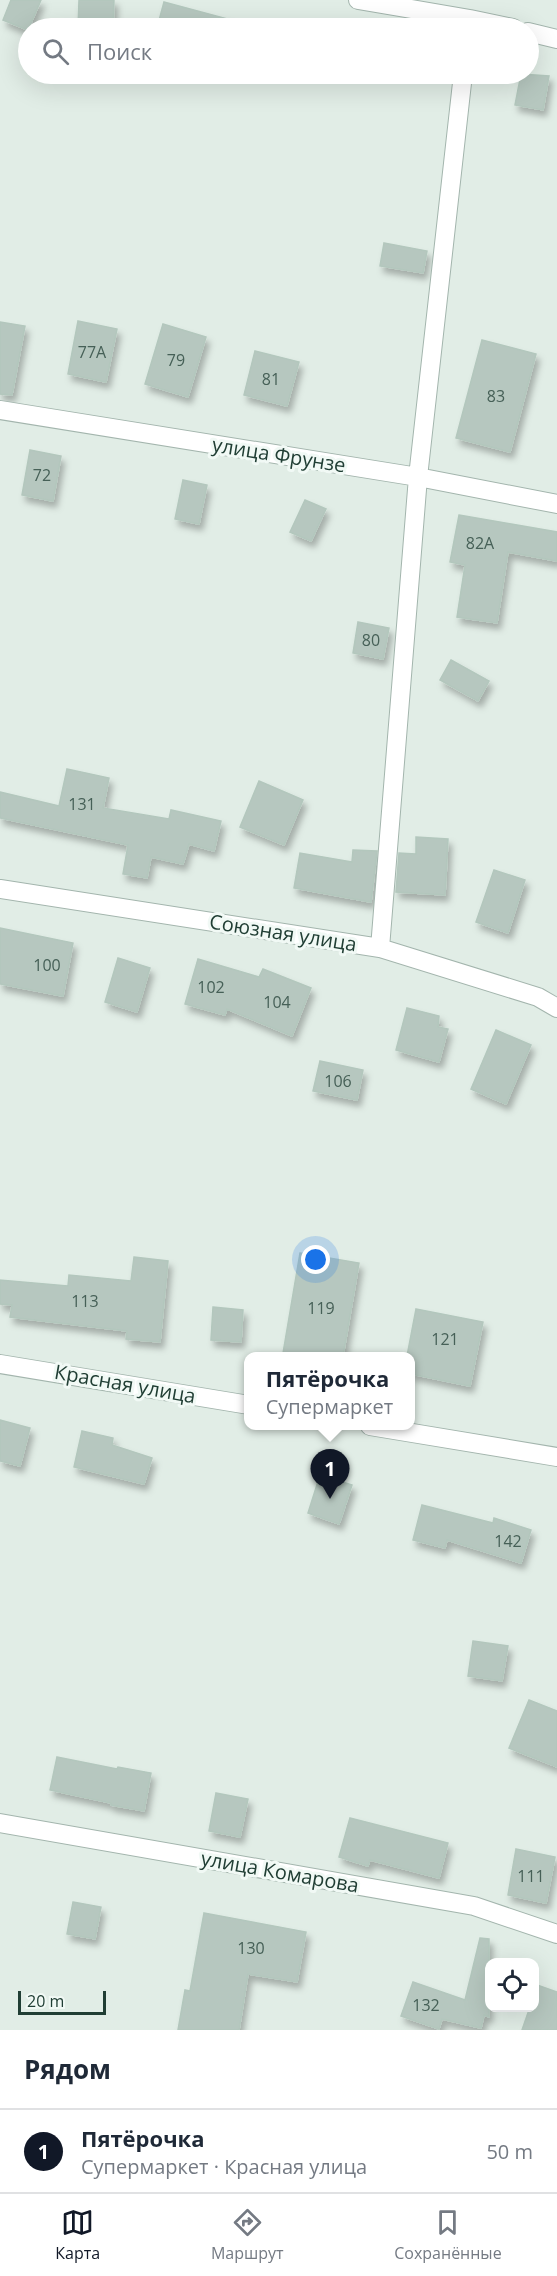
<!DOCTYPE html>
<html lang="ru">
<head>
<meta charset="utf-8">
<style>
  :root { --surface:#fff; --page:#f2f2f3; --text:#1f2937; --muted:#747a83; --line:#e0e1e3; --accent:#111827 }
  body { margin:0; font-family:"Open Sans",sans-serif; background:var(--page); color:var(--text) }
  .controls { position:absolute; right:18px; bottom:18px; display:grid; overflow:hidden; border-radius:12px; box-shadow:0 6px 24px #0002 }
  .controls button { width:54px; height:54px; display:grid; place-items:center; padding:0; border:0; border-bottom:2px solid var(--line); background:var(--surface); color:var(--text); font:30px sans-serif }
  .scale { position:absolute; left:18px; bottom:15px; width:88px; box-sizing:border-box; padding-left:6px; border:3px solid #203e34; border-top:0; font-size:16px; line-height:21px; white-space:nowrap; color:#203e34; -webkit-text-stroke:4px #f1f9f5; paint-order:stroke }
  .you { position:absolute; left:316px; top:1260px; width:21px; height:21px; margin:-15px; border:4px solid #fff; border-radius:50%; background:#1a73e8; box-shadow:0 0 0 9px #1a73e833 }
  .badge { display:grid; place-items:center; width:39px; height:39px; border-radius:50%; background:var(--accent); color:#fff; font-size:20px; font-weight:700 }
  .pin { position:absolute; translate:-50% -50px; filter:drop-shadow(0 2px 3px #0008) }
  .pin::after { content:''; position:absolute; top:32px; width:21px; height:18px; background:inherit; clip-path:polygon(0 0,100% 0,50% 100%) }
  .popup { position:absolute; left:244px; top:1352px; width:171px; height:78px; box-sizing:border-box; display:grid; place-content:center; border-radius:12px; background:var(--surface); filter:drop-shadow(0 2px 4px #0005); font-size:20px; white-space:nowrap; color:var(--muted) }
  .popup b { font-size:22px; color:var(--text) }
  .popup::after { content:''; position:absolute; left:50%; top:100%; margin-left:-12px; border:12px solid transparent; border-top-color:var(--surface) }
  .list { margin:0; padding:0; list-style:none }
  h2 { display:flex; justify-content:space-between; align-items:center; height:78px; margin:0; padding:0 24px; font-size:26px }
  h2 small { font-size:20px; font-weight:400; color:var(--muted) }
  .list li { display:grid; grid-template-columns:39px 1fr auto; gap:18px; align-items:center; box-sizing:border-box; height:84px; padding:0 24px; border-top:2px solid var(--line) }
  .list b { display:block; font-size:22px; white-space:nowrap }
  .list p { margin:0; font-size:20px; white-space:nowrap; color:var(--muted) }
  .list em { font-size:20px; font-style:normal; color:var(--muted) }
  .icon { flex:none; width:33px; height:33px; fill:none; stroke:currentColor; stroke-width:2; stroke-linecap:round; stroke-linejoin:round }
  .map { position:relative; flex:none; width:557px; height:2030px; overflow:hidden }
  .search { position:absolute; background:var(--surface); box-shadow:0 6px 24px #0002; left:18px; right:18px; top:18px; height:66px; display:flex; align-items:center; gap:15px; box-sizing:border-box; padding:0 21px; border-radius:33px; color:var(--muted); font-size:22px }
  .sheet { height:162px; background:var(--surface) }
  nav { display:flex; justify-content:space-around; align-items:center; box-sizing:border-box; height:84px; border-top:2px solid var(--line); background:var(--surface); font-size:16px; color:var(--muted) }
  nav a { display:grid; justify-items:center; gap:3px }
  nav .on { color:var(--accent) }
  .map>svg:first-child { display:block }
  .building { fill:#b6c7bf; stroke:#b3c7bd; stroke-width:1.5; filter:url(#shadow) }
  .lines { fill:none; stroke-linecap:round; stroke-linejoin:round }
  .minor-casing { stroke:#a3b5ad; stroke-width:20 }
  .tertiary-casing { stroke:#a3b5ad; stroke-width:20 }
  .minor { stroke:#fff; stroke-width:18 }
  .tertiary { stroke:#fff; stroke-width:18 }
  .labels { text-anchor:middle; stroke-width:6; stroke-linejoin:round; paint-order:stroke }
  .number-label { font-size:16px; fill:#466057 }
  .street-label { font-size:20px; fill:#203e34; stroke:#f1f9f5 }
</style>
</head>
<body>
<div class="map">
<svg width="557" height="2030" viewBox="0 0 557 2030">
  <defs>
    <filter id="shadow"><feDropShadow dx="3.5" dy="6" stdDeviation="3" flood-color="#0004"/></filter>
  </defs>
  <rect width="100%" height="100%" fill="#e1ede6"/>
  <path class="building" d="M11,0H41L28,30L3,20Z
    M79,0H114L113,28H78Z
    M164,2L235,21L234,28H157Z
    M521,74L549,76L543,110L515,105Z
    M384,243L427,251L423,273L380,266Z
    M78,321L117,329L106,382L68,374Z
    M0,322L25,326L12,395L0,394Z
    M163,324L206,337L188,397L145,384Z
    M482,340L536,354L510,452L456,438Z
    M255,351L299,362L287,406L244,395Z
    M30,450L61,456L53,501L22,495Z
    M183,480L207,485L199,524L175,519Z
    M305,500L326,509L311,541L290,532Z
    M459,515L557,532V561L508,552L497,623L457,617L465,565L450,562Z
    M358,622L389,628L383,659L353,653Z
    M451,660L489,681L478,701L440,680Z
    M67,769L109,778L103,808L169,819L171,810L221,821L214,851L189,844L183,864L151,857L147,878L123,874L128,845L0,818V792L59,806Z
    M259,781L303,800L284,845L240,827Z
    M416,837L448,839L445,895L396,892L399,853L416,854Z
    M353,850L377,851L371,902L294,888L300,853L352,862Z
    M494,870L525,880L508,933L476,922Z
    M0,928L73,943L63,996L0,984Z
    M118,958L150,968L137,1012L105,1002Z
    M198,959L259,977L263,969L311,988L292,1036L227,1009L225,1015L185,1004Z
    M407,1008L439,1016L438,1027L448,1029L439,1062L396,1050Z
    M496,1030L531,1045L506,1104L471,1089Z
    M320,1061L363,1070L357,1100L313,1091Z
    M300,1253L359,1263L343,1356H306L283,1353Z
    M134,1257L168,1261L160,1342L126,1339L127,1331L10,1317L12,1305L0,1304V1280L68,1286L69,1275L131,1281Z
    M213,1307L243,1310L241,1342L211,1340Z
    M416,1309L483,1322L470,1386L411,1374V1356H407Z
    M0,1420L30,1428L20,1466L0,1461Z
    M82,1431L113,1438L112,1445L152,1458L144,1484L74,1467Z
    M320,1475L352,1485L339,1524L308,1513Z
    M422,1505L493,1523L494,1518L531,1530L521,1563L447,1540L445,1548L413,1540Z
    M473,1641L508,1646L502,1681L468,1676Z
    M529,1700L557,1711V1767L509,1748Z
    M57,1757L117,1769L118,1767L151,1773L144,1811L111,1805V1803L50,1790Z
    M216,1793L248,1799L240,1837L209,1831Z
    M350,1818L448,1843L439,1878L370,1860L368,1866L339,1857Z
    M516,1849L555,1857L546,1903L508,1895Z
    M73,1902L101,1907L95,1939L67,1934Z
    M204,1913L306,1932L297,1982L248,1974L239,2030H178L185,1990L190,1991Z
    M480,1938L489,1939V2017L484,2015L481,2028L442,2019L439,2029L401,2016L413,1982L465,2000Z
    M537,1985L557,1992V2030H522L530,2007H534V1994Z"/>
  <g class="lines">
    <g class="minor-casing">
      <path id="minor" d="M358,0L470,19L513,28
        M528,32L557,39
        M0,410L418,477L557,504
        M0,889L380,948L538,997L557,1008
        M380,948L418,477L463,74
        M0,1823L474,1906L557,1934"/>
    </g>
    <g class="tertiary-casing">
      <path id="tertiary" d="M0,1364L249,1405
        M370,1426L557,1457"/>
    </g>
    <use href="#minor" class="minor"/>
    <use href="#tertiary" class="tertiary"/>
  </g>
  <g class="labels">
    <g class="number-label">
      <text x="92" y="358">77А</text>
      <text x="176" y="366">79</text>
      <text x="271" y="385">81</text>
      <text x="496" y="402">83</text>
      <text x="42" y="481">72</text>
      <text x="480" y="549">82А</text>
      <text x="371" y="646">80</text>
      <text x="82" y="810">131</text>
      <text x="47" y="971">100</text>
      <text x="211" y="993">102</text>
      <text x="277" y="1008">104</text>
      <text x="338" y="1087">106</text>
      <text x="85" y="1307">113</text>
      <text x="321" y="1314">119</text>
      <text x="445" y="1345">121</text>
      <text x="508" y="1547">142</text>
      <text x="531" y="1882">111</text>
      <text x="251" y="1954">130</text>
      <text x="426" y="2011">132</text>
    </g>
    <g class="street-label">
      <text transform="translate(279 455) rotate(9)" y="7">улица Фрунзе</text>
      <text transform="translate(283 933) rotate(9)" y="7">Союзная улица</text>
      <text transform="translate(125 1384) rotate(10)" y="7">Красная улица</text>
      <text transform="translate(280 1872) rotate(10)" y="7">улица Комарова</text>
    </g>
  </g>
</svg>
<div class="controls">
<button><svg class="icon" aria-label="locate" viewBox="0 0 24 24"><circle cx="12" cy="12" r="6"/><path d="M12 2v4M12 18v4M2 12h4M18 12h4"/></svg></button>
</div>
<div class="scale">20 m</div>
<div class="you"></div>
<div class="pin badge" style="left:330px;top:1499px">1</div>
<div class="popup"><b>Пятёрочка</b>Супермаркет</div>
<div class="search"><svg class="icon" aria-label="search" viewBox="0 0 24 24"><circle cx="10" cy="10" r="6"/><path d="M15 15l6 6"/></svg>Поиск</div>
</div>
<section class="sheet">
<h2>Рядом<small></small></h2>
<ul class="list">
<li><span class="badge">1</span><div><b>Пятёрочка</b><p>Супермаркет · Красная улица</p></div><em>50 m</em></li>
</ul>
</section>
<nav>
<a class="on"><svg class="icon" aria-label="map" viewBox="0 0 24 24"><path d="M3 6l6-2 6 2 6-2v14l-6 2-6-2-6 2zM9 4v14M15 6v14"/></svg>Карта</a>
<a><svg class="icon" aria-label="directions" viewBox="0 0 24 24"><path d="M12 3l9 9-9 9-9-9zM9 14v-3h6M13 9l2 2-2 2"/></svg>Маршрут</a>
<a><svg class="icon" aria-label="saved" viewBox="0 0 24 24"><path d="M7 4h10v16l-5-4-5 4z"/></svg>Сохранённые</a>
</nav>
</body>
</html>
